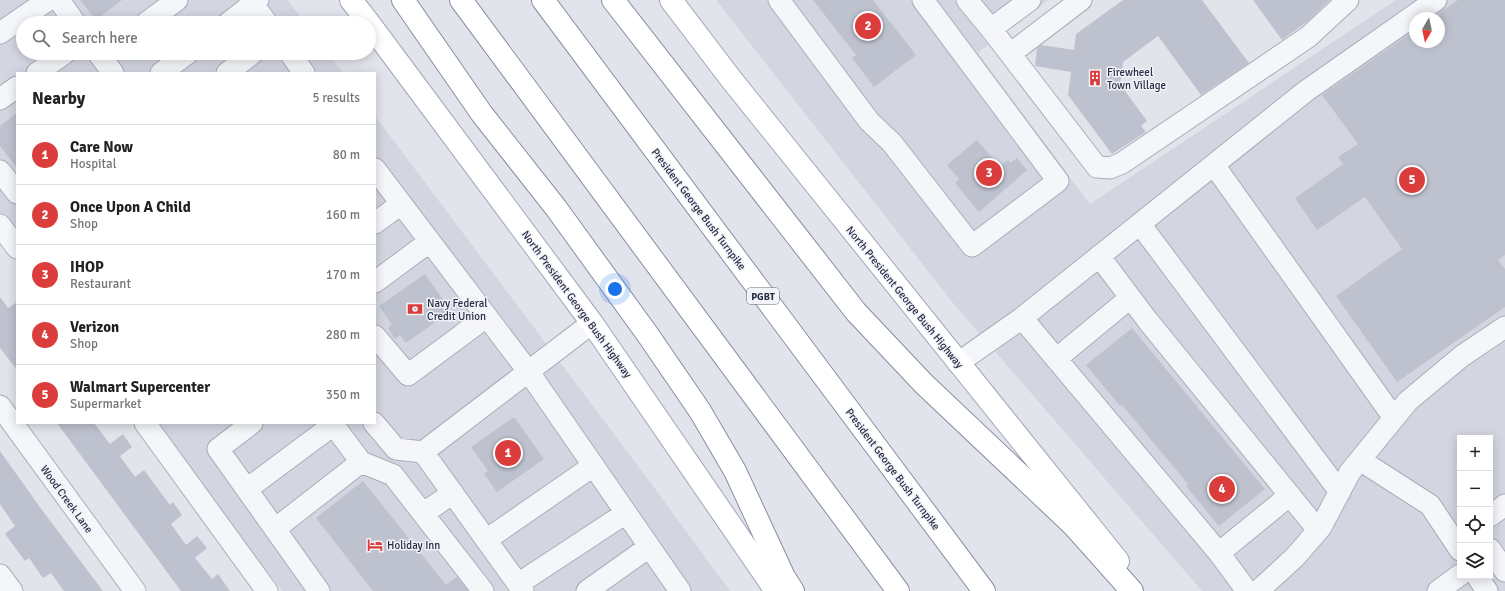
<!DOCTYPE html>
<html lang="en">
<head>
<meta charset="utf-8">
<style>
  :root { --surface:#fff; --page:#f6f6f6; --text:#222; --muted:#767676; --line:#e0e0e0; --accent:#db3c3c }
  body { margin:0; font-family:Signika,sans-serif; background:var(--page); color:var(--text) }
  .controls { position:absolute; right:12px; bottom:12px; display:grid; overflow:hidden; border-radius:0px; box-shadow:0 2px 10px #0003 }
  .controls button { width:36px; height:36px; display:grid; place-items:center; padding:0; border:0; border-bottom:1px solid var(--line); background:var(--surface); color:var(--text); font:20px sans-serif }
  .compass { position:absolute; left:1409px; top:12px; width:36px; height:36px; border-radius:50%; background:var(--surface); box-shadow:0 2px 10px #0003; rotate:189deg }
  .you { position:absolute; left:615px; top:289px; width:14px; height:14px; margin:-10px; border:3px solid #fff; border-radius:50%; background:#1a73e8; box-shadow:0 0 0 6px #1a73e833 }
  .badge { display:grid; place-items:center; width:26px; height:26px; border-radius:50%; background:var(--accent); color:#fff; font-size:13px; font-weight:700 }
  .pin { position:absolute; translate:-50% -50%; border:2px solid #fff; box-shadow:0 1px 4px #0006 }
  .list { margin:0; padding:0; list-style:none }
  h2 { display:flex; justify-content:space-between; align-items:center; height:52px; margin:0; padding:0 16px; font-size:17px }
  h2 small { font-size:13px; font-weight:400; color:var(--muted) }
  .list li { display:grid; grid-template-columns:26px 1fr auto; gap:12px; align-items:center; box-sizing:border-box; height:60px; padding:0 16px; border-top:1px solid var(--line) }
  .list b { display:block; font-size:15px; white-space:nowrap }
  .list p { margin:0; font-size:13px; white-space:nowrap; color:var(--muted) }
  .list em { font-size:13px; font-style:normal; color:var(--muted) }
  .icon { flex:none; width:22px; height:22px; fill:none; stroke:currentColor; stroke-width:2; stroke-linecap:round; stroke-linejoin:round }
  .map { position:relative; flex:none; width:1505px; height:591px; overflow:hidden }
  .search { position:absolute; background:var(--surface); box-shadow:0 2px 10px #0003; left:16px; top:16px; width:360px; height:44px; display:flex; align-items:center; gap:10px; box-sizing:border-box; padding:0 14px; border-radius:22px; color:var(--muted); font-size:15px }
  .panel { position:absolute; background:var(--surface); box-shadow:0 2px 10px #0003; left:16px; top:72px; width:360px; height:352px; border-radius:0px }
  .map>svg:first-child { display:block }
  .built { fill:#d3d6e1; fill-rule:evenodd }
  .building { fill:#bec2cf }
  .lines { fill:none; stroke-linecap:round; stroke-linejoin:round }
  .minor-casing { stroke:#aaadb9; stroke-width:23 }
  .major-casing { stroke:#a0a6b8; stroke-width:24 }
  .highway-casing { stroke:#878ea3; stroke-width:24 }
  .minor { stroke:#f5f6f9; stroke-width:21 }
  .major { stroke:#fff; stroke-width:22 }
  .highway { stroke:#fff; stroke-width:22 }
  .labels { text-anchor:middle; stroke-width:3; stroke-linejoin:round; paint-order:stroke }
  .shield { fill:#f2f3f8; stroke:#65697b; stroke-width:1 }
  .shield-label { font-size:10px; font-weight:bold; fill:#282e45 }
  .poi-label { font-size:11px; fill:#282e45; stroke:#f2f3f8; text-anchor:start }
  .street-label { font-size:11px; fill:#282e45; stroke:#f2f3f8 }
</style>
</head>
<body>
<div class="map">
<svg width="1505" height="591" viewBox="0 0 1505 591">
  <rect width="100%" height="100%" fill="#e2e4eb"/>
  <path class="built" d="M0,0H288L305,23H23V53H328L343,73H17V236L0,213Z
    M716,0H954L988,45L978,53L1090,204L1396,0H1505V591H1202L953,303ZM1415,18H1439V42H1415ZM1460,438H1490V576H1460Z
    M979,0H1048L1003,33Z
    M375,116L647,478L730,591H282L156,423H375Z"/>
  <path class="building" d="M80,0H122L96,20Z
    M813,0H873L916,55L874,87L852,58L856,55Z
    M1123,0H1202L1249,63L1201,95L1158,36L1123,62L1120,84L1147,121L1141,126L1146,132L1112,154L1068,95L1071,72L1035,66L1037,48L1041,45L1074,50L1076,34Z
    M1253,0H1330L1308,21L1282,40Z
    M1458,0H1505V255L1498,260L1505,269V307L1397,382L1336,296L1402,249L1365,197L1317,230L1295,198L1343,164L1338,157L1358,144L1322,95L1415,30V42H1439V13Z
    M17,113V168L0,146V126Z
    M977,140L1000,167L1008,160L1010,163L1017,158L1027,170L979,212L955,183L959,179L947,165Z
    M425,274L451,311L406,343L400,335L395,339L388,328L392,325L379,306Z
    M0,297L8,308L17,302V370L0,348Z
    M1132,328L1265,489L1219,526L1186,486L1188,484L1122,405L1120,406L1086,365Z
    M514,417L544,459L497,492L484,474L488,471L471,447Z
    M57,423H94L110,444L123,434L132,447L120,456L135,477L144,470L170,505L173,502L182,515L171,524L186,545L197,536L207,548L195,558L212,579L218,574L230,591H181Z
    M0,451L42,510L103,591H64L51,573L43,578L29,558L25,561L5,534L15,526L0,504Z
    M363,481L446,585L457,577L468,591H373L316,518Z"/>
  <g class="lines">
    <g class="minor-casing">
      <path id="minor" d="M59,0L75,23
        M250,0L267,23
        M779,0L869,121L892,143L972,246L1058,181L923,0
        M967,0L991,29L1030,0
        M146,23L177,0
        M228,23L258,0
        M991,29L1097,167L1110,168L1122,163L1308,37L1348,0
        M0,33L48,0
        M98,53L113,73
        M290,53L304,73
        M1010,54L1081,0
        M37,73L65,53
        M161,73L188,53
        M227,73L253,53
        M0,99L17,87
        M1214,165L1394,418
        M375,169L528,371L680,591
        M0,171L17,193
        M375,223L401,204
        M1140,224L1340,492
        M0,225L17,248
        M1099,256L1148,321L1318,530
        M375,282L429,242
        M375,336L408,375L486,317
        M1056,359L1130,298
        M958,363L1022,318
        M0,406L135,591
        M145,423L267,591
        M252,423L218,449L319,591
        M332,423L361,462L393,475L483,591
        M374,423L396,449L423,452L592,323
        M423,452L523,591
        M1360,460L1430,505L1460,550
        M247,489L333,425
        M424,513L453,493
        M1490,516L1505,505
        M275,529L361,462
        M486,540L593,466
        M1490,549L1505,571
        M1219,553L1290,495
        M0,575L12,591
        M1477,576L1487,591
        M518,584L626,513
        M587,591L649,547
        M1247,591L1219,553L1022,318L1306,91L1436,0
        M1258,591L1295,557L1321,527L1350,472L1408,401L1462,356L1505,327
        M1438,591L1460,575"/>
    </g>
    <g class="major-casing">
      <path id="major" d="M351,0L369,23
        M671,0L731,79L1118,561
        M369,23L592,323L776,591"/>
    </g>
    <g class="highway-casing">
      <path id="highway" d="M403,0L482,114L556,208L648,335L700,411L735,471L784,577L793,591
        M461,0L898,591
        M543,0L984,591
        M613,0L856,312L924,384L1073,525L1132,591"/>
    </g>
    <use href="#minor" class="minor"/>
    <use href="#major" class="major"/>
    <use href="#highway" class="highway"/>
  </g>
  <defs>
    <g id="building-bare" transform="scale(1.2)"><path d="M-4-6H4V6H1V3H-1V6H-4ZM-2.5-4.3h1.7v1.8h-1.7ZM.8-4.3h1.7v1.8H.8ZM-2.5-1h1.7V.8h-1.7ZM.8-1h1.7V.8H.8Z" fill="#db3c3c" stroke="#f2f3f8" stroke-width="2.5" paint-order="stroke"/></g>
    <g id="bank-bare" transform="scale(1.2)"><path d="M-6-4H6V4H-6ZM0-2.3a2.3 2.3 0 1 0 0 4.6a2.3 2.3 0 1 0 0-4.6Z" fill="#db3c3c" stroke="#f2f3f8" stroke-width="2.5" paint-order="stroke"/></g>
    <g id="hotel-bare" transform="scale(1.2)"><path d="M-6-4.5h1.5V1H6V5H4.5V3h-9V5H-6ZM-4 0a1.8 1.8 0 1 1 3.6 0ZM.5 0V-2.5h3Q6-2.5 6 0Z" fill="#db3c3c" stroke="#f2f3f8" stroke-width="2.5" paint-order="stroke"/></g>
  </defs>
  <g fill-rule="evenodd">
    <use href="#building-bare" x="1095" y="78"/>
    <use href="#bank-bare" x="415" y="309"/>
    <use href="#hotel-bare" x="375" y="545"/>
  </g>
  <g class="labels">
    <rect class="shield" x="747" y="288" width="32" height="16" rx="3"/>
    <g class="shield-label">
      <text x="763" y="300">PGBT</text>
    </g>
    <g class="poi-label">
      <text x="1107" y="76">Firewheel<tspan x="1107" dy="13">Town Village</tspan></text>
      <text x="427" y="307">Navy Federal<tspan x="427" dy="13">Credit Union</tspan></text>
      <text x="387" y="549">Holiday Inn</text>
    </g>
    <g class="street-label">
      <text transform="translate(699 209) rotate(53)" y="4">President George Bush Turnpike</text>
      <text transform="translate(905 297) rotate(51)" y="4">North President George Bush Highway</text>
      <text transform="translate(577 304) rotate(54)" y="4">North President George Bush Highway</text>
      <text transform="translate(893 469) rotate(53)" y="4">President George Bush Turnpike</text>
      <text transform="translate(67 499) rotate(54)" y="4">Wood Creek Lane</text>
    </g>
  </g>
</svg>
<div class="controls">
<button>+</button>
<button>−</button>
<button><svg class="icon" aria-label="locate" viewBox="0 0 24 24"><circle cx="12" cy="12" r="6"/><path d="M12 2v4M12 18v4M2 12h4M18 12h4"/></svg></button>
<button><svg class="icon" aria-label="layers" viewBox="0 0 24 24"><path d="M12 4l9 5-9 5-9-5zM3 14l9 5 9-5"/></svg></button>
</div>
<svg class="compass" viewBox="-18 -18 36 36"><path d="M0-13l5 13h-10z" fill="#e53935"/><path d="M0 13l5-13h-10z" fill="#767676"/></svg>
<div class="you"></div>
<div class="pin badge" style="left:508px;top:453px">1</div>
<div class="pin badge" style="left:868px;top:26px">2</div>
<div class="pin badge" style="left:989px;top:173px">3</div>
<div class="pin badge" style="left:1222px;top:489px">4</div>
<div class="pin badge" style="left:1412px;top:180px">5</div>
<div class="search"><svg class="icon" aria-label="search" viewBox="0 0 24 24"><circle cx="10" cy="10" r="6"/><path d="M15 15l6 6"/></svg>Search here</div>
<section class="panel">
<h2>Nearby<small>5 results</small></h2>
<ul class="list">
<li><span class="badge">1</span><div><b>Care Now</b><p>Hospital</p></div><em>80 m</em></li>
<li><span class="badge">2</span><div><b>Once Upon A Child</b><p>Shop</p></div><em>160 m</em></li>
<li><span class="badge">3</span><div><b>IHOP</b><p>Restaurant</p></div><em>170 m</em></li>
<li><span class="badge">4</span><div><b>Verizon</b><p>Shop</p></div><em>280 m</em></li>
<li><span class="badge">5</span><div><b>Walmart Supercenter</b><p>Supermarket</p></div><em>350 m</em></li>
</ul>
</section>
</div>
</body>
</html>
